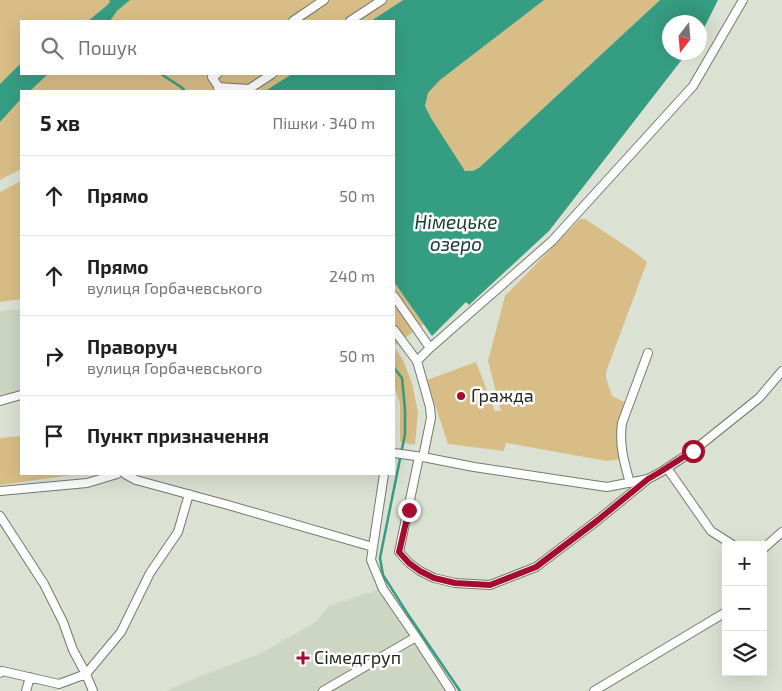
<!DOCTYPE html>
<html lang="uk">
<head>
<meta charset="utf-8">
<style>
  :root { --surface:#fff; --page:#f6f6f6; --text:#202124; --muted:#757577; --line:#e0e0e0 }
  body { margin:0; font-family:"Exo 2",sans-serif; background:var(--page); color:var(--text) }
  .controls { position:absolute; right:15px; bottom:15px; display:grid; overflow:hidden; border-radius:0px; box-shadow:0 5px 20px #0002 }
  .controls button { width:45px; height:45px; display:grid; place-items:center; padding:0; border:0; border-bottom:1px solid var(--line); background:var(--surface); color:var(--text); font:25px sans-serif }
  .compass { position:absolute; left:662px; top:15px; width:45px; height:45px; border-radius:50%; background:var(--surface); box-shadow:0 5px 20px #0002; rotate:196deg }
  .stop { position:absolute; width:15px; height:15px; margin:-11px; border:4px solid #a60c2e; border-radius:50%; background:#fff }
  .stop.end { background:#a60c2e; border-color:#fff; box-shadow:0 1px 5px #0008 }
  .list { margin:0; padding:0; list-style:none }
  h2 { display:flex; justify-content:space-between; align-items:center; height:65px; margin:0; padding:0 20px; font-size:21px }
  h2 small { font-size:16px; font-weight:400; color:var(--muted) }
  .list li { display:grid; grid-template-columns:32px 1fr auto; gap:15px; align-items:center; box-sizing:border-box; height:80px; padding:0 20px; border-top:1px solid var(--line) }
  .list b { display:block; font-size:19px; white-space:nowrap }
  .list p { margin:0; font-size:16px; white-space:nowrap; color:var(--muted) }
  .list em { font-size:16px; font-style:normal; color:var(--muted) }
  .icon { flex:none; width:28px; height:28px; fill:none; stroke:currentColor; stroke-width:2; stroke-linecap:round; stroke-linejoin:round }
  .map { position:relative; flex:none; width:782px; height:691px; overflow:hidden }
  .search { position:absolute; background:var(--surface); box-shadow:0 5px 20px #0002; left:20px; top:20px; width:375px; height:55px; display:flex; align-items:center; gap:12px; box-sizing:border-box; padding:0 18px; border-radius:0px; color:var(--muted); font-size:19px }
  .panel { position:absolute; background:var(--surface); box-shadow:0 5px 20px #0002; left:20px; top:90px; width:375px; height:385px; border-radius:0px }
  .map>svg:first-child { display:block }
  .built { fill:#cdd6c2 }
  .green { fill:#d9bd86 }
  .water { fill:#359e82 }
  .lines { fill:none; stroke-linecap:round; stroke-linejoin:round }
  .stream { stroke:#359e82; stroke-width:2.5 }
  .minor-casing { stroke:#747a6d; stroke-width:10 }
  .minor { stroke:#fff; stroke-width:8 }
  .route { stroke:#a60c2e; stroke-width:6 }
  .poi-dot { fill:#a60c2e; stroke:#fff; stroke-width:2 }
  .labels { text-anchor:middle; stroke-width:5; stroke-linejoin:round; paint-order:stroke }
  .poi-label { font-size:18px; fill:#232520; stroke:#fff; text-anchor:start }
  .water-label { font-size:19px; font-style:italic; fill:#134033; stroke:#fff }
</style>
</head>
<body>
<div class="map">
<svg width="782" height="691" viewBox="0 0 782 691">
  <rect width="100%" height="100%" fill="#dbe2d3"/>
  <path class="built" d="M21,309V391L0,396V311Z
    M386,587L456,691H166L206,674L259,654L316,622L329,606Z"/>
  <path class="green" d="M0,0H109L110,2L105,7L88,21H21V63L0,84Z
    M130,0H403L371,21H110L117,11Z
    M544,0H660L480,167L473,171H465L431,118L425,106L428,93L440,80Z
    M48,74H292L265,91H30Z
    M21,99V169L0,180V122Z
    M21,181V299L0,302V192Z
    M580,219H585L632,250L647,262L606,372V378L612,396L624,402L618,431L622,459L607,461L506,443L504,451L448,444L427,380L476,362L495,411H501L488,361L505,296Z
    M394,282L424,324L394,346Z
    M394,347L403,360L412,383L418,412L415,445L400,442V403L394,386Z
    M21,436V474H80L0,485V438Z"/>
  <path class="water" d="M109,0H130L117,11L110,21H88L105,7L110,2Z
    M403,0H544L440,80L428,93L425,106L431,118L465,171H473L480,167L660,0H718L700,36V22H670V52L687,53L549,231L469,305L466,302L432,336L394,282V91H265L292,74H394V21H371Z
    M21,63V74H48L30,91H21V99L0,122V84Z"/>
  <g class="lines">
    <path class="stream" d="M161,74L181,87L185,91
      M394,368L402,378L405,410V434L380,558L383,575L407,613L460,691"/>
    <g class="minor-casing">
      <path id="minor" d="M293,21L324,0
        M350,21L382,0
        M217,74L212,77L220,89
        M218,87L249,89L272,74
        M394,296L430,348
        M394,330L417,361L430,348L552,241L693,86L743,0
        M417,361L430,407L431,418L423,457
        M0,401L21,395
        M394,453L423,457L474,467L607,487L648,479L661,472L693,451L759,398L782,371
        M419,457L399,552L409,563L420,571L434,578L455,583L490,585L536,567L598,520L647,480
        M667,468L711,531L733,545
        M125,474L136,480L228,505L373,547
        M384,474L371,560L383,589L416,637
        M630,483C624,462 619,445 622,423L648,353
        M0,491L87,483L117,474
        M0,516L44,584L63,622L73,650L86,674L93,691
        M763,549L782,532
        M0,673L2,671L59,684L86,674L121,632L150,573L178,532L189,494
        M26,691L30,677
        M323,691L416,637L451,691
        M594,691L726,612"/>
    </g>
    <use href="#minor" class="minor"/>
  </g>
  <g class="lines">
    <path class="route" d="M409,510L399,552L409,563L420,571L434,578L455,583L490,585L536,567L598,520L648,479L660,472L693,451"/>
  </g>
  <g class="poi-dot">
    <circle cx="461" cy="396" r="5"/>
    <path d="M300.5 650.5h5v5h5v5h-5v5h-5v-5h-5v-5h5z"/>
  </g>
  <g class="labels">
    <g class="poi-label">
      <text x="471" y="402">Гражда</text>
      <text x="314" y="664">Сімедгруп</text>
    </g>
    <g class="water-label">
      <text x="456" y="229">Німецьке<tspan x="456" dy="22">озеро</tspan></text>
    </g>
  </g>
</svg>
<div class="controls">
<button>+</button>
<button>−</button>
<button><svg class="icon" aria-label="layers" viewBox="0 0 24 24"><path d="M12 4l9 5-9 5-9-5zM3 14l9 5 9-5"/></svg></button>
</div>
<svg class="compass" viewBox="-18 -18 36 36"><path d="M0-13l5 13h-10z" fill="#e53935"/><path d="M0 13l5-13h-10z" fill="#757577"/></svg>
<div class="stop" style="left:693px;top:451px"></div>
<div class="stop end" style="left:409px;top:510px"></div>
<div class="search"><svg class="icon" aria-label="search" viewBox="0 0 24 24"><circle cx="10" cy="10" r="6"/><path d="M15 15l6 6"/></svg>Пошук</div>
<section class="panel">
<h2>5 хв<small>Пішки · 340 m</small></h2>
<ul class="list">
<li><svg class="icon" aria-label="ahead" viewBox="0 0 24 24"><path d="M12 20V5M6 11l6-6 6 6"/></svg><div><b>Прямо</b></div><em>50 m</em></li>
<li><svg class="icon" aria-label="ahead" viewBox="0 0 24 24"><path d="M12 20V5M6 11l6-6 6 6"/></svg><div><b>Прямо</b><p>вулиця Горбачевського</p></div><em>240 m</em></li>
<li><svg class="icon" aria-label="right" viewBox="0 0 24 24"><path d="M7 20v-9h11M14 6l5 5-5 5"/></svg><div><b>Праворуч</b><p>вулиця Горбачевського</p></div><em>50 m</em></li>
<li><svg class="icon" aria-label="arrive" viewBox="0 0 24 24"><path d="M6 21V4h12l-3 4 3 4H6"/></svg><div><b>Пункт призначення</b></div></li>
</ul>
</section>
</div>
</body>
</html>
